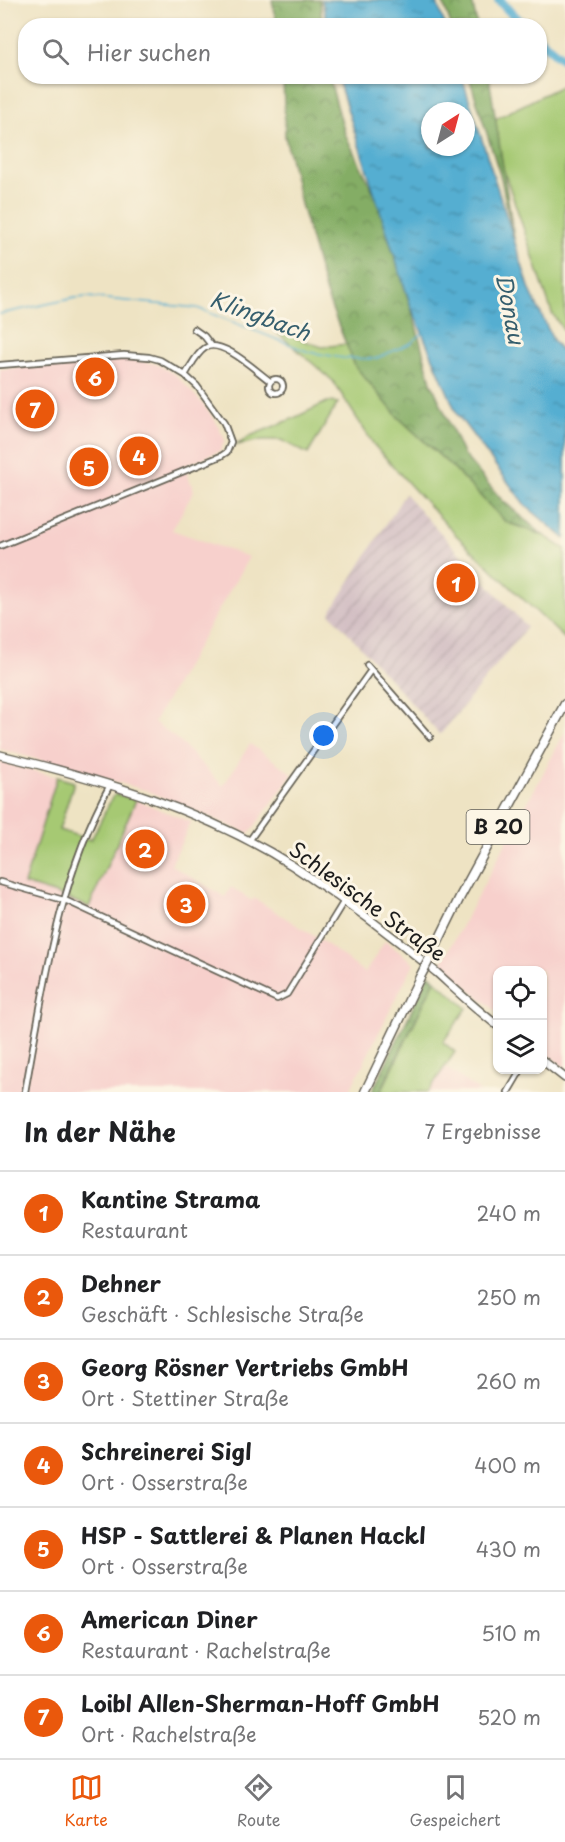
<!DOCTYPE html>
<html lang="de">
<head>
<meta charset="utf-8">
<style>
  :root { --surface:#fff; --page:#f2f2f2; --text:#202124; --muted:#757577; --line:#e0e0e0; --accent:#ea580c }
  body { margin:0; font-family:"Playpen Sans",sans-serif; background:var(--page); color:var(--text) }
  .controls { position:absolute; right:18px; bottom:18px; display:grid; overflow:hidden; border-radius:12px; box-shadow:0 2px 4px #0004 }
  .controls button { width:54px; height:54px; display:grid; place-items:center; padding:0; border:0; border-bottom:2px solid var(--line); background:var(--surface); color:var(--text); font:30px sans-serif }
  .compass { position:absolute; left:421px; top:102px; width:54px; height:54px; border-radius:50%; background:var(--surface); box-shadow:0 2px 4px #0004; rotate:36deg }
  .you { position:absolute; left:324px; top:736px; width:21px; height:21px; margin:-15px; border:4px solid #fff; border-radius:50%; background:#1a73e8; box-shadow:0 0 0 9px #1a73e833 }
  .badge { display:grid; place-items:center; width:39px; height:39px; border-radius:50%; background:var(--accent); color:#fff; font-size:20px; font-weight:700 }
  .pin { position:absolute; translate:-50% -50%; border:3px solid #fff; box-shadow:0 2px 6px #0006 }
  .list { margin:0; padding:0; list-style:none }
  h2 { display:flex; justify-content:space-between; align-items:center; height:78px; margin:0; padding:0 24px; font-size:26px }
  h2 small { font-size:20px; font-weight:400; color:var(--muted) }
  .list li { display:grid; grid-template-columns:39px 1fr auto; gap:18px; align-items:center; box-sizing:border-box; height:84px; padding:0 24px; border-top:2px solid var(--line) }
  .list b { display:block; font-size:22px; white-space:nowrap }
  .list p { margin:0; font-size:20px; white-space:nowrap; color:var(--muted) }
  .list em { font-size:20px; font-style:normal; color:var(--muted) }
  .icon { flex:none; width:33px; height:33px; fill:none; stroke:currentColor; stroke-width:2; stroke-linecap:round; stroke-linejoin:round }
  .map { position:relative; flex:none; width:565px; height:1092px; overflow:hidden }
  .search { position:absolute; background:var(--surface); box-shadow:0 2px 4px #0004; left:18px; right:18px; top:18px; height:66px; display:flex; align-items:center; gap:15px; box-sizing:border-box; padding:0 21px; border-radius:24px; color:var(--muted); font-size:22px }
  .sheet { height:666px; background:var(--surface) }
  nav { display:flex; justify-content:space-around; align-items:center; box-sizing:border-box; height:84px; border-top:2px solid var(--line); background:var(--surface); font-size:16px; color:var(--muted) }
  nav a { display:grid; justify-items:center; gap:3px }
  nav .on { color:var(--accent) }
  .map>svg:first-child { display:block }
  .built { fill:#f7d0cc }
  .industrial { fill:url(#industrial-furrows) }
  .green { fill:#a6c973; stroke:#617248; stroke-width:1.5 }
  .forest { fill:url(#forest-crowns); stroke:#506440; stroke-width:1.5 }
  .water { fill:url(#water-ripples); stroke:#386576; stroke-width:1.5; fill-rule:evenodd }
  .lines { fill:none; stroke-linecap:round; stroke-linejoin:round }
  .stream { stroke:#54aed1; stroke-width:1.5 }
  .river { stroke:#54aed1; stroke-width:10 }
  .street-casing { stroke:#666256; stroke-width:8 }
  .secondary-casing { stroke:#666256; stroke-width:10 }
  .highway-casing { stroke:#666256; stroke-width:11 }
  .street { stroke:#fff; stroke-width:4.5 }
  .secondary { stroke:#fff; stroke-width:7 }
  .highway { stroke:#fff; stroke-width:8 }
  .highway-bridge-casing { stroke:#666256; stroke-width:11; stroke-linecap:butt }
  .highway-bridge { stroke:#fff; stroke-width:8 }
  .labels { text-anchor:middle; stroke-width:6; stroke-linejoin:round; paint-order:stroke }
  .shield { fill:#fcf5e5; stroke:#5f5d58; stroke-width:1.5 }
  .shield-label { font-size:20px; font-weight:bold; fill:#1c1c1c }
  .street-label { font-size:21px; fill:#1c1c1c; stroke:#fcf5e5 }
  .water-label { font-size:22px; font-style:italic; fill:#355e6d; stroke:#fcf5e5 }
</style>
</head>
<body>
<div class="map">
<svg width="565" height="1092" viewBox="0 0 565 1092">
  <defs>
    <pattern id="industrial-furrows" width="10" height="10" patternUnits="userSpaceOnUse" patternTransform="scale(1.5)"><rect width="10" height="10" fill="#d2bec3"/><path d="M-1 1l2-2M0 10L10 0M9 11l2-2" fill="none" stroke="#b4a3a7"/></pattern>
    <pattern id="forest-crowns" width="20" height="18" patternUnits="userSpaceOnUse" patternTransform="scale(1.5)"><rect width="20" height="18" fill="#84ad65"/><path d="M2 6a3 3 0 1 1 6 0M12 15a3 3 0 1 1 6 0" fill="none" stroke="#6b8c52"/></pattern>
    <pattern id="water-ripples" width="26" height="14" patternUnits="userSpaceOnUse" patternTransform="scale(1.5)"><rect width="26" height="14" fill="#54aed1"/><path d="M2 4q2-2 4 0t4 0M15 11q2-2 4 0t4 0" fill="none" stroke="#458da9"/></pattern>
  </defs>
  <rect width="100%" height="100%" fill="#fcf5e5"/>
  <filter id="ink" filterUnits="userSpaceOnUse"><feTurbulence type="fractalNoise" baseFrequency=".0167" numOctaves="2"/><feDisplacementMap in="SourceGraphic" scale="12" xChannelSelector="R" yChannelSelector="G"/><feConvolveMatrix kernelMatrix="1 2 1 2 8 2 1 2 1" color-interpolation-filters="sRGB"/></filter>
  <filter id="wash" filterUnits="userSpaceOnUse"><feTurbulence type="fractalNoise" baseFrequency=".008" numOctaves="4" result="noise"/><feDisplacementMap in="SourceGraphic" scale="24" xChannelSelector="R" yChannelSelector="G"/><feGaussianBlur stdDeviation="1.35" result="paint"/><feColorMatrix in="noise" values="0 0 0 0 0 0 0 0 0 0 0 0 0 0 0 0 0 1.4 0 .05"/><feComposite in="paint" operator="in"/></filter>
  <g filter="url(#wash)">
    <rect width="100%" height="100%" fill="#eee3c3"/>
    <path class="built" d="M118,360H132L156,364L176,375L202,403L215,420L225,440L220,451L184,466L194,491L172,530L249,557L154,722L178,740L223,786L250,744L293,774L249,834L145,790L0,749V369Z
      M565,732V1068L543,1050L542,970H498L497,1012L441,965Z
      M0,762L57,777L24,885L53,893L89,907L136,800L191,822L171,865L225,897L231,887L252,901L254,898L325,943L365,973L385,941L414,963L349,1092H0Z
      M445,1067L481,1092H428Z"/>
    <path class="industrial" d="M405,494L527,627L440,735L330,613Z"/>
    <path class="green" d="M565,84V333L552,313L503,168L495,119Z
      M274,330L322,347L346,344L397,416L452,467L506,522L543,535L565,549V639L457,536L411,486L374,445L333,381Z
      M327,402L338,403L308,454L281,440H262L236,445L250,436L292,419Z
      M57,777L74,782L59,830L91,840L112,798L116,794L136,800L89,907L53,893L24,884Z
      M435,980L467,1008L443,1042L455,1052L428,1092H381Z"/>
    <path class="forest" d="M272,0H320L322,25H277Z
      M442,0H472L477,25H451Z
      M283,77H329L345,134L376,197L411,307L431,382L463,454L501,499L543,535L506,522L452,467L397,416L355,366L326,294L301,204L285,136Z
      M469,77H489L516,251L501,178Z
      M429,974L435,980L380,1092H372Z"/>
    <path class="water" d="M322,0H436L445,25H327Z
      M337,77H462L530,290L553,340L565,356V539L525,505L457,414L411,307ZM430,111H466V147H430Z"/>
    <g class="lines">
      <path class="stream" d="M0,314L75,298L87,297L197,308L309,352L343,358L375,359L411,343L423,333"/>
      <path class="river" d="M499,0L524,26
        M540,40L565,61"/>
    </g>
  </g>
  <g filter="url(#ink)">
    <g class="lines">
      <g class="street-casing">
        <path id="street" d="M194,329L204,336L211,345
          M0,365L124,355L149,357L160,360L185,375L197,386L224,423L231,442L227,452L221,456L0,546
          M185,375C191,366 196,354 205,348C221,337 257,372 270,381
          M269 386a7 7 0 1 1 14 0a7 7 0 1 1-14 0Z
          M367,665L430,737
          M249,841L371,670
          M0,882L67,901L277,999L287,994L344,901
          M25,1092C44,988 58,879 110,785
          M508,1092L521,1070"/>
      </g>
      <g class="secondary-casing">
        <path id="secondary" d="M0,755C100,779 205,810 293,866C342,898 391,934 436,972C456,990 476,1009 498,1026
          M542,1060L565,1078"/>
      </g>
      <g class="highway-casing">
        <path id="highway" d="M434,950L460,897L565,704
          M365,1092L420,977"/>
      </g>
      <use href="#street" class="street"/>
      <use href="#secondary" class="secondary"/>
      <use href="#highway" class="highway"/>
      <g class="highway-bridge-casing">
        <path id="highway-bridge" d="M420,977L434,950"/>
      </g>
      <use href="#highway-bridge" class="highway-bridge"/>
    </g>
  </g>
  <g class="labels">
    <rect class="shield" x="466.5" y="810" width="63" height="34" rx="4.5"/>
    <g class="shield-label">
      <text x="498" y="834">B 20</text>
    </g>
    <g class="street-label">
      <text transform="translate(367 902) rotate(36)" y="7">Schlesische Straße</text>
    </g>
    <g class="water-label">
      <text transform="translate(510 309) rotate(79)" y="8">Donau</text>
      <text transform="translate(260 316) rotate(20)" y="8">Klingbach</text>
    </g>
  </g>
</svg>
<div class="controls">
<button><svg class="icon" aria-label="locate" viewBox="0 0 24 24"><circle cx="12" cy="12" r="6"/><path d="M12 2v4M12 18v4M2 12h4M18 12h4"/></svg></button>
<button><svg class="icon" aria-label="layers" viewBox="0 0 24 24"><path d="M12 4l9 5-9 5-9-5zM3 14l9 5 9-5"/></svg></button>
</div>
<svg class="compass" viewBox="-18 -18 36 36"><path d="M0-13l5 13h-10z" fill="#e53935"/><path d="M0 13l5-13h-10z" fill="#757577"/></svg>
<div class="you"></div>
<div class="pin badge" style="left:456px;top:583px">1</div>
<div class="pin badge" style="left:145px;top:849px">2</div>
<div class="pin badge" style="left:186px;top:904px">3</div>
<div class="pin badge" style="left:139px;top:456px">4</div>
<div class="pin badge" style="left:89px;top:467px">5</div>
<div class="pin badge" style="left:95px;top:377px">6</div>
<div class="pin badge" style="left:35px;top:409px">7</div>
<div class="search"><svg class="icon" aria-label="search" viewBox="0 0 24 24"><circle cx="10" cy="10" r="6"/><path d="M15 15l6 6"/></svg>Hier suchen</div>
</div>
<section class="sheet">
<h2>In der Nähe<small>7 Ergebnisse</small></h2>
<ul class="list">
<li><span class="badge">1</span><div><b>Kantine Strama</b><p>Restaurant</p></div><em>240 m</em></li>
<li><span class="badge">2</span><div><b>Dehner</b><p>Geschäft · Schlesische Straße</p></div><em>250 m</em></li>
<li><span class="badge">3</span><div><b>Georg Rösner Vertriebs GmbH</b><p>Ort · Stettiner Straße</p></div><em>260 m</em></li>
<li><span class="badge">4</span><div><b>Schreinerei Sigl</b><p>Ort · Osserstraße</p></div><em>400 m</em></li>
<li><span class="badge">5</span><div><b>HSP - Sattlerei &amp; Planen Hackl</b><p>Ort · Osserstraße</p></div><em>430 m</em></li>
<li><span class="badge">6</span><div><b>American Diner</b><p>Restaurant · Rachelstraße</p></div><em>510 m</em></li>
<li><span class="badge">7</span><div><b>Loibl Allen-Sherman-Hoff GmbH</b><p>Ort · Rachelstraße</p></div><em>520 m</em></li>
</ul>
</section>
<nav>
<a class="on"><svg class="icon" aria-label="map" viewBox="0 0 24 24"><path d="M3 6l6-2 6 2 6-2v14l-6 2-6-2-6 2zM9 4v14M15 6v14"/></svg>Karte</a>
<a><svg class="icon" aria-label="directions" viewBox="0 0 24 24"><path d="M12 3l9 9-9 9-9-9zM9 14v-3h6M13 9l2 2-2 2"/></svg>Route</a>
<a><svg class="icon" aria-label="saved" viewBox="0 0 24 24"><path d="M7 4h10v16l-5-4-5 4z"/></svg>Gespeichert</a>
</nav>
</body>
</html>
